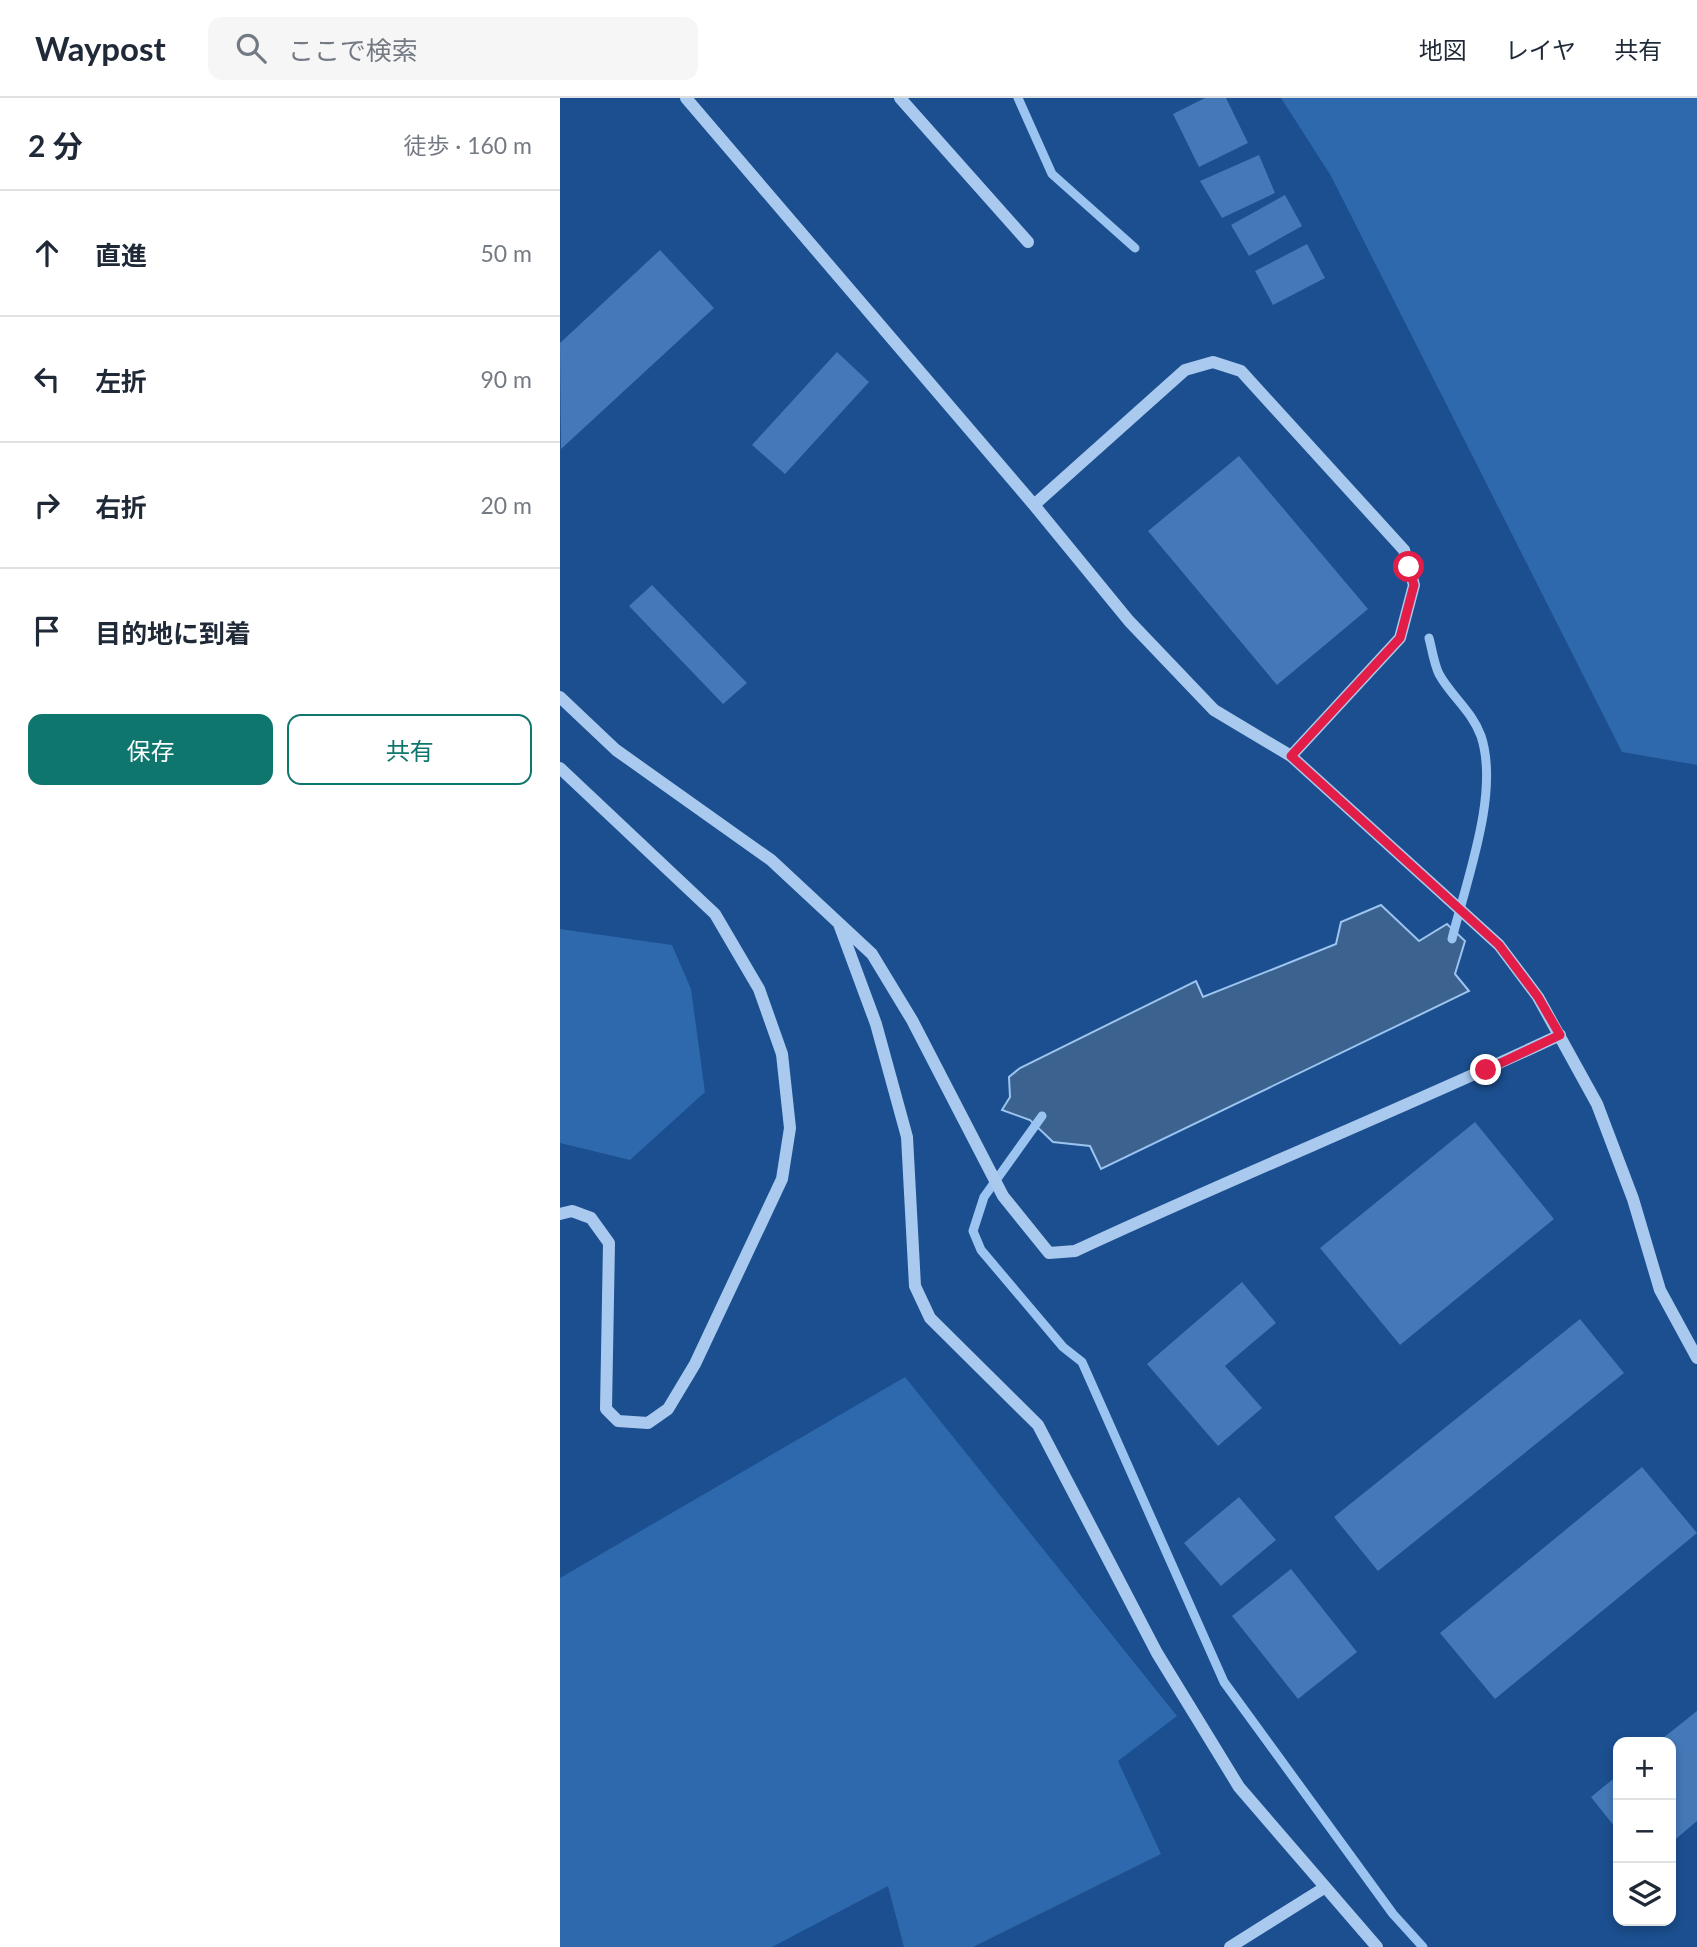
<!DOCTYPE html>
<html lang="ja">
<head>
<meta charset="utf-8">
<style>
  :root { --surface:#fff; --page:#f6f6f7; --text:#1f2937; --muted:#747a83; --line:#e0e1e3; --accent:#0f766e }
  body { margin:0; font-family:Lato,"Noto Sans JP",sans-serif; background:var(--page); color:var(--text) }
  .controls { position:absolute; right:21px; bottom:21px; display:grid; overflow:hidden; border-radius:14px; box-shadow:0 4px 10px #0003 }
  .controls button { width:63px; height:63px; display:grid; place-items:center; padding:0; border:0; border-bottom:2px solid var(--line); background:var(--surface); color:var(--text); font:35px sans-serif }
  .stop { position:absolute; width:21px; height:21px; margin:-16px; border:5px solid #e11d48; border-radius:50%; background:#fff }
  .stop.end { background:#e11d48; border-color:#fff; box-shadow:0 2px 7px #0008 }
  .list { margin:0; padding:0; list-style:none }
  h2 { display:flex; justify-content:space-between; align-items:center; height:91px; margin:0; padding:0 28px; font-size:30px }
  h2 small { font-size:23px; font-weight:400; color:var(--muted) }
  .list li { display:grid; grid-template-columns:46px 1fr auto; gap:21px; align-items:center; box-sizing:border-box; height:126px; padding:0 28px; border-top:2px solid var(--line) }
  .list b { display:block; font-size:26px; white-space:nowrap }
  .list em { font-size:23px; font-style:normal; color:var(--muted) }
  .actions { display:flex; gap:14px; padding:21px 28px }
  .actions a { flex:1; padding:16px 0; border:2px solid var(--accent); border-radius:14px; text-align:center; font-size:24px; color:var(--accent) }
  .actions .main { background:var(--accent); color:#fff }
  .icon { flex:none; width:38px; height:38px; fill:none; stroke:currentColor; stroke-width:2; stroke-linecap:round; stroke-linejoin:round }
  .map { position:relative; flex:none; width:1137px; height:1849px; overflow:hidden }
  header { display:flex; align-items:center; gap:42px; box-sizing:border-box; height:98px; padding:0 35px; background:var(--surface); border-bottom:2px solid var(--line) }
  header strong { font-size:33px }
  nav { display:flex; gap:38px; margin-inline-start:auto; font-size:24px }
  .search { width:490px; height:63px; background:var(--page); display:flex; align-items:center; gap:18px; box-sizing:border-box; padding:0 24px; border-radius:14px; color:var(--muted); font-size:26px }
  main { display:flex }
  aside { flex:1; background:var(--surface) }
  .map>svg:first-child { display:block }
  .green { fill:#2e69ad }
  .water { fill:#3c6290; stroke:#9cc4f0; stroke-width:2 }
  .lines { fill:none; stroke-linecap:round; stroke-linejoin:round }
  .stream { stroke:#9cc4f0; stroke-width:9 }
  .building { fill:#4478b7 }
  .minor { stroke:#a9c9ee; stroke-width:12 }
  .route { stroke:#e11d48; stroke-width:9 }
</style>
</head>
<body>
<header>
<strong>Waypost</strong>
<div class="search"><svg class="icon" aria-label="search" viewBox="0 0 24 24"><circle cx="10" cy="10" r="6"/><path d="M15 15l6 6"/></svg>ここで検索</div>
<nav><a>地図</a><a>レイヤ</a><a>共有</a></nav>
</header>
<main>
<aside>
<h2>2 分<small>徒歩 · 160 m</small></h2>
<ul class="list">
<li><svg class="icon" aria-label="ahead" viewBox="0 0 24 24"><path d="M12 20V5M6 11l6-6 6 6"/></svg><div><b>直進</b></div><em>50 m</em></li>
<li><svg class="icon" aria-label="left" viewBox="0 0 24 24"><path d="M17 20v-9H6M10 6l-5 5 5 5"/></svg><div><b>左折</b></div><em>90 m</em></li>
<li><svg class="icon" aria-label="right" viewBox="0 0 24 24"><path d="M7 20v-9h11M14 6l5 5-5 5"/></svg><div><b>右折</b></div><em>20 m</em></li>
<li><svg class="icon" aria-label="arrive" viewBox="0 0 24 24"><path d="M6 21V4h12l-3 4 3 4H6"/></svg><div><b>目的地に到着</b></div></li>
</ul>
<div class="actions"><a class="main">保存</a><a>共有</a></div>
</aside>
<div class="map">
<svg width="1137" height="1849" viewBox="0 0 1137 1849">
  <rect width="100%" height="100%" fill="#1b4f8f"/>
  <path class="green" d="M721,0H1137V667L1062,654L771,78Z
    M0,831L112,847L131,891L145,994L70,1062L0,1045Z
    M345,1279L617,1618L558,1663L601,1756L413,1849H344L328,1788L212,1849H0V1480Z"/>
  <path class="water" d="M821,807L859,843L887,826L905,843L895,876L909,893L541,1071L530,1048L493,1044L470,1022L442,1012L450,999L449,979L460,970L636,883L643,899L776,846L781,824Z"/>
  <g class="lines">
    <path class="stream" d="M458,0L492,76L575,150
      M869,540C872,551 874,566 879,576C891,598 912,613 921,638C940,695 906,783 892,841
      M482,1018L424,1099L413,1133L421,1152L503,1249L522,1264L664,1584L833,1816L863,1849"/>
  </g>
  <path class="building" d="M645,0H666L688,45L639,69L613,16Z
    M699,57L715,95L662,120L640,83Z
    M725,97L742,128L689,158L671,127Z
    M747,146L765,180L713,207L695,173Z
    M100,152L154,210L1,351L0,245Z
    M277,254L309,284L225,376L192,347Z
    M679,358L808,511L717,587L588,433Z
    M92,487L187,585L163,606L69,508Z
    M915,1024L994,1121L840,1247L760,1150Z
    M682,1184L716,1225L665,1268L702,1310L658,1348L587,1266Z
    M1020,1221L1064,1275L818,1473L774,1419Z
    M1082,1369L1137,1435L935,1601L880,1535Z
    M679,1399L716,1442L661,1488L624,1445Z
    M731,1471L797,1554L738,1601L672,1518Z
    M1137,1613V1723L1111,1745V1644H1098Z
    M1058,1677V1733L1031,1699Z"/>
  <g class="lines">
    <path class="minor" d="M126,0L474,407L569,523L654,612L731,658L939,847L978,899L1037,1006L1073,1101L1100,1192L1137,1260
      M340,0L468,144
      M474,407L625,272L653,264L681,273L844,452L854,487L840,540L731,658
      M0,599L56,652L211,762L312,856L352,922L443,1098L489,1155L515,1153C676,1078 840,1012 1000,937
      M0,670L155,816L199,891L222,956L230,1030L222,1081L135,1266L108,1311L88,1325L58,1323L46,1311L49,1145L31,1120L12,1113L0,1116
      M279,826L316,926L347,1039L355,1188L370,1220L478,1327L597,1555L679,1689L817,1849
      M670,1849L764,1790"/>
  </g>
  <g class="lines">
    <path class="route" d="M849,469L854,487L840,540L731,658L939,847L978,899L1000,937L926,972"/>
  </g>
</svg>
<div class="controls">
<button>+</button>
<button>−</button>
<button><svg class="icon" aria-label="layers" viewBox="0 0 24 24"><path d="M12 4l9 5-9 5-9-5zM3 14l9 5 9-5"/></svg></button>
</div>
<div class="stop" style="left:849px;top:469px"></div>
<div class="stop end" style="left:926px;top:972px"></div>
</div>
</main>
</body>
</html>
